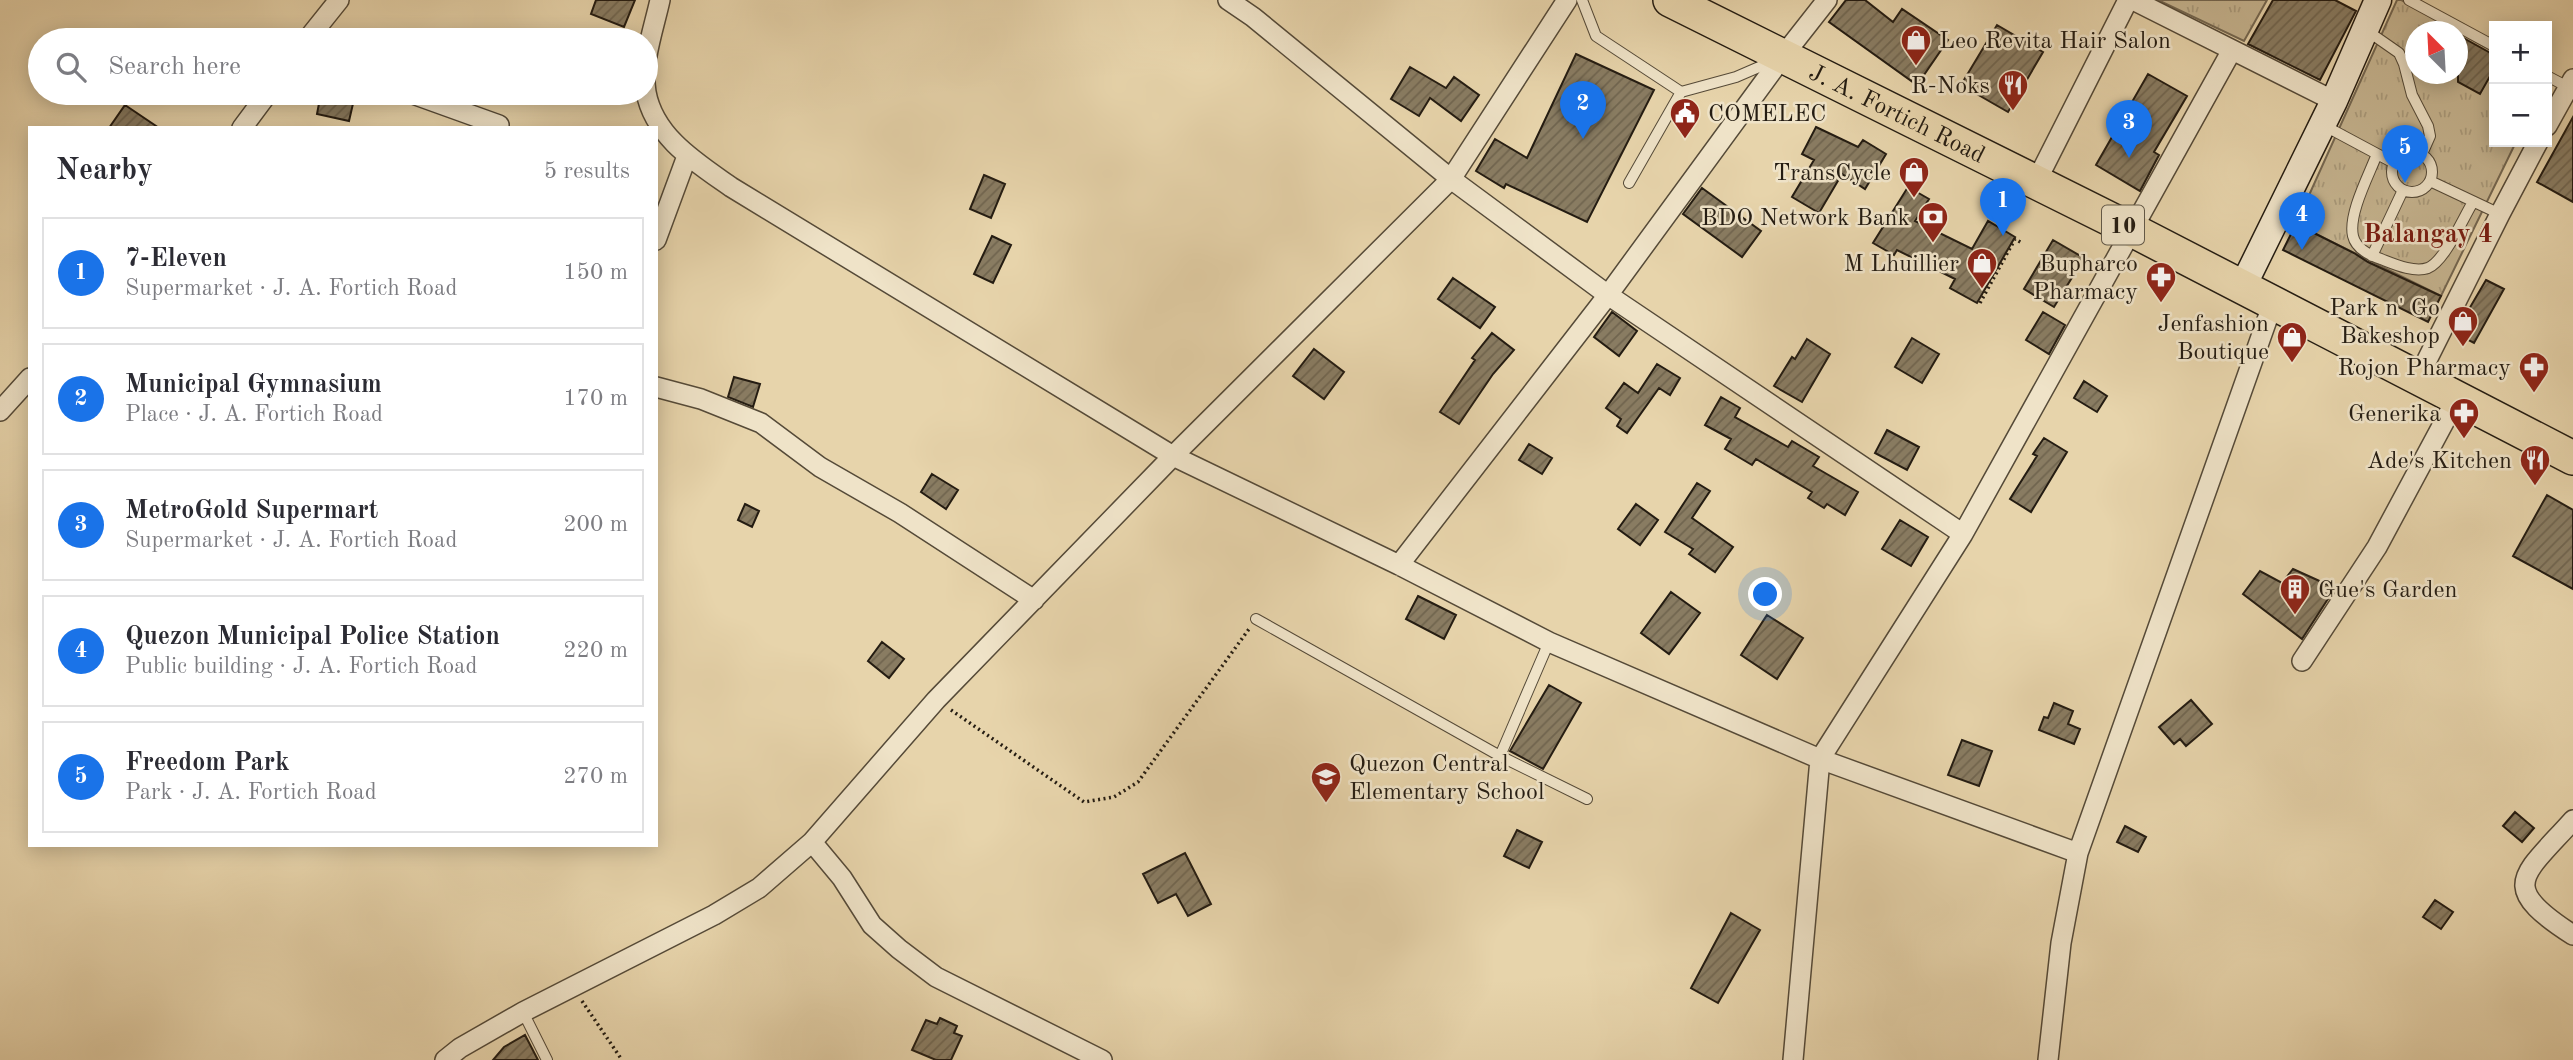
<!DOCTYPE html>
<html lang="en">
<head>
<meta charset="utf-8">
<style>
  :root { --surface:#fff; --page:#f7f7f7; --text:#2b2b33; --muted:#7c7c81; --line:#e1e1e2; --accent:#1a73e8 }
  body { margin:0; font-family:"Old Standard TT",serif; background:var(--page); color:var(--text) }
  .controls { position:absolute; right:21px; top:21px; display:grid; overflow:hidden; border-radius:0px; box-shadow:0 4px 18px #0003 }
  .controls button { width:63px; height:63px; display:grid; place-items:center; padding:0; border:0; border-bottom:2px solid var(--line); background:var(--surface); color:var(--text); font:35px sans-serif }
  .compass { position:absolute; left:2405px; top:21px; width:63px; height:63px; border-radius:50%; background:var(--surface); box-shadow:0 4px 18px #0003; rotate:336deg }
  .you { position:absolute; left:1766px; top:595px; width:24px; height:24px; margin:-18px; border:5px solid #fff; border-radius:50%; background:#1a73e8; box-shadow:0 0 0 10px #1a73e833 }
  .badge { display:grid; place-items:center; width:46px; height:46px; border-radius:50%; background:var(--accent); color:#fff; font-size:23px; font-weight:700 }
  .pin { position:absolute; translate:-50% -58px; filter:drop-shadow(0 2px 4px #0008) }
  .pin::after { content:''; position:absolute; top:37px; width:24px; height:21px; background:inherit; clip-path:polygon(0 0,100% 0,50% 100%) }
  .list { margin:0; padding:0; list-style:none }
  h2 { display:flex; justify-content:space-between; align-items:center; height:91px; margin:0; padding:0 28px; font-size:30px }
  h2 small { font-size:23px; font-weight:400; color:var(--muted) }
  .list li { display:grid; grid-template-columns:46px 1fr auto; gap:21px; align-items:center; box-sizing:border-box; height:112px; margin:0 14px 14px; padding:0 14px; border:2px solid var(--line); border-radius:0px }
  .list b { display:block; font-size:26px; white-space:nowrap }
  .list p { margin:0; font-size:23px; white-space:nowrap; color:var(--muted) }
  .list em { font-size:23px; font-style:normal; color:var(--muted) }
  .icon { flex:none; width:38px; height:38px; fill:none; stroke:currentColor; stroke-width:2; stroke-linecap:round; stroke-linejoin:round }
  .map { position:relative; flex:none; width:2573px; height:1060px; overflow:hidden }
  .search { position:absolute; background:var(--surface); box-shadow:0 4px 18px #0003; left:28px; top:28px; width:630px; height:77px; display:flex; align-items:center; gap:18px; box-sizing:border-box; padding:0 24px; border-radius:38px; color:var(--muted); font-size:26px }
  .panel { position:absolute; background:var(--surface); box-shadow:0 4px 18px #0003; left:28px; top:126px; width:630px; height:721px; border-radius:0px }
  .map>svg:first-child { display:block }
  .park { fill:url(#park-tufts); stroke:#756852; stroke-width:2; fill-rule:evenodd }
  .building { fill:url(#building-hatch); stroke:#241c12; stroke-width:2 }
  .lines { fill:none; stroke-linecap:round; stroke-linejoin:round }
  .lane-casing { stroke:#554a38; stroke-width:12 }
  .street-casing { stroke:#554a38; stroke-width:22 }
  .secondary-casing { stroke:#241c12; stroke-width:29 }
  .highway-casing { stroke:#241c12; stroke-width:36 }
  .path { stroke:#241c12; stroke-width:3.5; stroke-dasharray:2 3.5; stroke-linecap:butt }
  .lane { stroke:#efe3c8; stroke-width:10 }
  .street { stroke:#efe3c8; stroke-width:19 }
  .secondary { stroke:#efe3c8; stroke-width:26 }
  .highway { stroke:#e7d4ab; stroke-width:33 }
  .labels { text-anchor:middle; stroke-width:5; stroke-linejoin:round; paint-order:stroke }
  .shield { fill:#efe3c8; stroke:#615849; stroke-width:2 }
  .shield-label { font-size:23px; font-weight:bold; fill:#241c12 }
  .poi-label { font-size:24px; fill:#241c12; stroke:#efe3c8; text-anchor:end }
  .street-label { font-size:24px; fill:#241c12; stroke:#efe3c8 }
  .neighbourhood-label { font-size:26px; font-weight:bold; fill:#7a1f14; stroke:#efe3c8 }
</style>
</head>
<body>
<div class="map">
<svg width="2573" height="1060" viewBox="0 0 2573 1060">
  <defs>
    <pattern id="park-tufts" width="24" height="20" patternUnits="userSpaceOnUse" patternTransform="scale(1.75)"><rect width="24" height="20" fill="#c6b591"/><path d="M3 7l-1-3M5 7V3M7 7l1-3M15 17l-1-3M17 17v-4M19 17l1-3" fill="none" stroke="#aa9b7c"/></pattern>
    <pattern id="building-hatch" width="6" height="6" patternUnits="userSpaceOnUse" patternTransform="scale(1.75)"><rect width="6" height="6" fill="#897c62"/><path d="M-1 1l2-2M0 6l6-6M5 7l2-2" fill="none" stroke="#70654f"/></pattern>
  </defs>
  <rect width="100%" height="100%" fill="#e7d4ab"/>
  <filter id="stains"><feTurbulence type="fractalNoise" baseFrequency=".00286" numOctaves="4"/><feColorMatrix values="0 0 0 0 .2 0 0 0 0 .09 0 0 0 0 .02 0 0 0 .5 -.17"/></filter>
  <radialGradient id="worn" r=".72"><stop offset=".6" stop-color="#630" stop-opacity="0"/><stop offset="1" stop-color="#630" stop-opacity=".3"/></radialGradient>
  <path class="park" d="M2158,0H2267L2244,41Z
    M2397,0H2401L2494,52V142H2516L2441,296L2296,224ZM2416,32H2458V74H2416Z"/>
  <path class="building" d="M596,0H635L624,27L591,14Z
    M1846,0H1865L1893,22L1902,9L1948,40L1917,85L1829,22Z
    M2273,0H2335L2356,11L2320,80L2248,44Z
    M1997,25L2043,52L2008,112L1961,85Z
    M2458,35L2494,55V69L2480,94L2458,82Z
    M1576,54L1654,90L1587,222L1506,184L1504,188L1476,171L1495,139L1527,158Z
    M1410,67L1446,88L1454,77L1479,95L1461,121L1430,98L1419,116L1391,99Z
    M2148,74L2187,96L2154,152L2159,155L2140,191L2096,165Z
    M321,93L355,95L349,121L317,114Z
    M125,105L159,128H109Z
    M2573,117V202L2537,182Z
    M1816,127L1858,147L1863,140L1886,154L1865,189L1842,174L1819,213L1792,197L1814,160L1802,154Z
    M984,175L1005,184L991,218L970,209Z
    M1908,187L1929,199L1915,221L1972,249L1988,221L2015,237L1977,303L1950,288L1955,279L1897,250L1894,255L1873,243Z
    M1702,188L1761,231L1742,257L1683,214Z
    M2296,224L2354,253L2368,262L2441,296L2428,322L2283,250Z
    M992,236L1011,245L993,283L974,274Z
    M2053,240L2084,258L2054,307L2024,289Z
    M1453,278L1495,307L1480,328L1438,299Z
    M2486,280L2504,289L2474,343L2455,333Z
    M1612,312L1637,331L1619,356L1594,337Z
    M2043,312L2065,325L2049,354L2026,340Z
    M1492,333L1514,350L1493,374L1459,424L1440,412L1475,360L1472,358Z
    M1912,338L1939,354L1922,383L1895,367Z
    M1807,339L1830,354L1802,402L1774,386L1792,357L1795,359Z
    M1314,349L1344,372L1324,399L1293,376Z
    M1657,364L1680,378L1670,395L1659,388L1627,433L1617,426L1621,419L1606,408L1624,383L1638,393Z
    M734,377L760,384L753,407L728,397Z
    M2084,381L2107,396L2097,412L2074,398Z
    M1721,397L1740,408L1735,417L1788,447L1792,441L1819,457L1813,466L1858,492L1845,515L1827,504L1824,508L1808,498L1812,492L1756,459L1752,465L1725,449L1731,439L1705,425Z
    M1887,430L1919,447L1907,470L1875,453Z
    M2044,438L2067,452L2031,512L2010,499L2037,456L2033,454Z
    M1529,444L1552,458L1542,474L1519,460Z
    M932,474L958,490L946,509L921,492Z
    M1697,483L1710,491L1692,518L1733,547L1715,572L1689,554L1693,549L1665,532Z
    M2547,495L2573,510V589L2513,556Z
    M745,504L759,511L752,527L738,520Z
    M1636,504L1658,520L1640,545L1618,529Z
    M1900,520L1928,537L1911,566L1882,549Z
    M2293,569L2335,588L2302,639L2243,594L2260,571L2282,583Z
    M1671,592L1700,613L1669,654L1641,633Z
    M1418,596L1456,615L1444,639L1406,619Z
    M1767,615L1803,638L1777,679L1741,655Z
    M882,642L904,659L889,678L868,661Z
    M1549,685L1581,703L1543,769L1510,751Z
    M2191,700L2212,724L2186,746L2180,739L2174,744L2159,727Z
    M2054,703L2073,711L2068,724L2080,729L2074,744L2039,730L2044,717L2048,718Z
    M1962,740L1992,751L1979,786L1948,775Z
    M2515,812L2534,828L2522,842L2503,826Z
    M2125,826L2146,837L2138,852L2117,842Z
    M1517,830L1542,842L1529,868L1504,856Z
    M1185,853L1211,904L1188,916L1176,894L1158,903L1143,874Z
    M2435,900L2453,912L2441,929L2423,917Z
    M1731,913L1760,930L1718,1003L1691,988Z
    M940,1018L957,1026L954,1033L962,1036L951,1060H936L912,1050L926,1020L937,1024Z
    M525,1035L538,1060H493L504,1047Z"/>
  <g class="lines">
    <g class="lane-casing">
      <path id="lane" d="M1582,0L1596,36L1681,92
        M2409,0L2494,46
        M2366,30L2399,53L2404,64L2412,95L2428,126L2430,136L2422,154
        M2547,76L2568,87
        M2323,125L2394,163
        M2392 172a20 20 0 1 1 40 0a20 20 0 1 1-40 0Z
        M2377,154C2369,175 2348,214 2353,236C2356,249 2369,255 2381,259C2394,264 2414,273 2428,268C2445,261 2463,218 2473,202
        M2430,181L2500,214
        M1629,183L1681,92L1736,77L1773,61
        M2372,256L2403,190
        M1256,619L1500,756L1587,799
        M1500,756L1549,642
        M523,1012L547,1060"/>
    </g>
    <g class="street-casing">
      <path id="street" d="M660,0C654,28 641,63 646,92C654,137 697,163 731,187L1173,456L1399,565L1549,642L1820,759L2078,853
        M1228,0L1253,17L1451,179L1608,295L1963,534
        M2133,0L2334,101
        M307,40L339,0
        M410,93L499,125
        M2547,126L2573,79
        M242,128L268,93
        M2036,182L2128,0
        M656,240L687,156
        M2418,378L2500,214L2538,142
        M656,387L701,399L761,423L820,467L900,513L1034,600
        M0,411L30,378
        M1399,565L1608,295L1783,56L1827,0
        M2302,661L2377,547L2457,398
        M2573,820C2522,877 2497,886 2573,935
        M812,842L842,878L872,925L899,949L936,977L1102,1060
        M445,1060L460,1048L523,1012L714,915L759,888L812,842L936,700L1173,456L1451,179L1567,0
        M1793,1060L1820,759L1963,534L2232,50
        M2048,1060L2061,943L2078,853L2273,303"/>
    </g>
    <g class="secondary-casing">
      <path id="secondary" d="M2242,288L2334,101L2378,0"/>
    </g>
    <g class="highway-casing">
      <g id="highway">
        <path id="s1" d="M1670,0L2134,231L2573,458"/>
      </g>
    </g>
    <path class="path" d="M1980,303L2015,239L2022,243
      M951,710L1084,802L1114,797L1138,782L1249,629
      M582,1001L622,1060"/>
    <use href="#lane" class="lane"/>
    <use href="#street" class="street"/>
    <use href="#secondary" class="secondary"/>
    <use href="#highway" class="highway"/>
  </g>
  <defs>
    <g id="shop-pin" transform="scale(1.575)"><path d="M0 17L-7.5 6A9.5 9.5 0 1 1 7.5 6Z" fill="#8f2418" stroke="#efe3c8"/><path d="M-5-2.5h2.3a2.7 3.5 0 0 1 5.4 0H5L5.5 6h-11ZM-1.5-2.5h3a1.5 2.3 0 0 0-3 0Z" fill="#fff"/></g>
    <g id="restaurant-pin" transform="scale(1.575)"><path d="M0 17L-7.5 6A9.5 9.5 0 1 1 7.5 6Z" fill="#8f2418" stroke="#efe3c8"/><path d="M-5-6h1v4h1v-4h1v4h1v-4h1v5L-1.5 .5V6h-2V.5L-5-1ZM5-6V6H3V1.5H1.5Q1.5-4 5-6Z" fill="#fff"/></g>
    <g id="civic-pin" transform="scale(1.575)"><path d="M0 17L-7.5 6A9.5 9.5 0 1 1 7.5 6Z" fill="#8f2418" stroke="#efe3c8"/><path d="M-.6-6.5H3V-4.5H.6V-3L4-1V1h2V6H-6V1h2V-1L-.6-3ZM-1.2 2.5V6h2.4V2.5Z" fill="#fff"/></g>
    <g id="bank-pin" transform="scale(1.575)"><path d="M0 17L-7.5 6A9.5 9.5 0 1 1 7.5 6Z" fill="#8f2418" stroke="#efe3c8"/><path d="M-6-4H6V4H-6ZM0-2.3a2.3 2.3 0 1 0 0 4.6a2.3 2.3 0 1 0 0-4.6Z" fill="#fff"/></g>
    <g id="pharmacy-pin" transform="scale(1.575)"><path d="M0 17L-7.5 6A9.5 9.5 0 1 1 7.5 6Z" fill="#8f2418" stroke="#efe3c8"/><path d="M-2-6h4v4h4v4h-4v4h-4v-4h-4v-4h4Z" fill="#fff"/></g>
    <g id="building-pin" transform="scale(1.575)"><path d="M0 17L-7.5 6A9.5 9.5 0 1 1 7.5 6Z" fill="#8f2418" stroke="#efe3c8"/><path d="M-4-6H4V6H1V3H-1V6H-4ZM-2.5-4.3h1.7v1.8h-1.7ZM.8-4.3h1.7v1.8H.8ZM-2.5-1h1.7V.8h-1.7ZM.8-1h1.7V.8H.8Z" fill="#fff"/></g>
    <g id="school-pin" transform="scale(1.575)"><path d="M0 17L-7.5 6A9.5 9.5 0 1 1 7.5 6Z" fill="#8f2418" stroke="#efe3c8"/><path d="M0-5L7-2L0 1L-7-2ZM-4 1L0 2.5L4 1V4Q0 6-4 4Z" fill="#fff"/></g>
  </defs>
  <g fill-rule="evenodd">
    <use href="#shop-pin" x="1916" y="40"/>
    <use href="#restaurant-pin" x="2013" y="85"/>
    <use href="#civic-pin" x="1685" y="113"/>
    <use href="#shop-pin" x="1914" y="172"/>
    <use href="#bank-pin" x="1933" y="217"/>
    <use href="#shop-pin" x="1982" y="263"/>
    <use href="#pharmacy-pin" x="2161" y="277"/>
    <use href="#shop-pin" x="2463" y="321"/>
    <use href="#shop-pin" x="2292" y="337"/>
    <use href="#pharmacy-pin" x="2534" y="367"/>
    <use href="#pharmacy-pin" x="2464" y="413"/>
    <use href="#restaurant-pin" x="2535" y="460"/>
    <use href="#building-pin" x="2295" y="589"/>
    <use href="#school-pin" x="1326" y="777"/>
  </g>
  <g class="labels">
    <rect class="shield" x="2102" y="205.5" width="42" height="39" rx="5"/>
    <g class="shield-label">
      <text x="2123" y="233">10</text>
    </g>
    <g class="poi-label">
      <text x="1939" y="48" text-anchor="start">Leo Revita Hair Salon</text>
      <text x="1990" y="93">R-Noks</text>
      <text x="1708" y="121" text-anchor="start">COMELEC</text>
      <text x="1891" y="180">TransCycle</text>
      <text x="1910" y="225">BDO Network Bank</text>
      <text x="1959" y="271">M Lhuillier</text>
      <text x="2138" y="271">Bupharco<tspan x="2138" dy="28">Pharmacy</tspan></text>
      <text x="2440" y="315">Park n' Go<tspan x="2440" dy="28">Bakeshop</tspan></text>
      <text x="2269" y="331">Jenfashion<tspan x="2269" dy="28">Boutique</tspan></text>
      <text x="2511" y="375">Rojon Pharmacy</text>
      <text x="2441" y="421">Generika</text>
      <text x="2512" y="468">Ade's Kitchen</text>
      <text x="2318" y="597" text-anchor="start">Gue's Garden</text>
      <text x="1349" y="771" text-anchor="start">Quezon Central<tspan x="1349" dy="28">Elementary School</tspan></text>
    </g>
    <g class="street-label">
      <text dy="8" stroke="none"><textPath href="#s1" startOffset="254">J. A. Fortich Road</textPath></text>
    </g>
    <g class="neighbourhood-label">
      <text x="2428" y="242">Balangay 4</text>
    </g>
  </g>
  <rect width="100%" height="100%" filter="url(#stains)"/>
  <rect width="100%" height="100%" fill="url(#worn)"/>
</svg>
<div class="controls">
<button>+</button>
<button>−</button>
</div>
<svg class="compass" viewBox="-18 -18 36 36"><path d="M0-13l5 13h-10z" fill="#e53935"/><path d="M0 13l5-13h-10z" fill="#7c7c81"/></svg>
<div class="you"></div>
<div class="pin badge" style="left:2003px;top:236px">1</div>
<div class="pin badge" style="left:1583px;top:139px">2</div>
<div class="pin badge" style="left:2129px;top:158px">3</div>
<div class="pin badge" style="left:2302px;top:250px">4</div>
<div class="pin badge" style="left:2405px;top:183px">5</div>
<div class="search"><svg class="icon" aria-label="search" viewBox="0 0 24 24"><circle cx="10" cy="10" r="6"/><path d="M15 15l6 6"/></svg>Search here</div>
<section class="panel">
<h2>Nearby<small>5 results</small></h2>
<ul class="list">
<li><span class="badge">1</span><div><b>7-Eleven</b><p>Supermarket · J. A. Fortich Road</p></div><em>150 m</em></li>
<li><span class="badge">2</span><div><b>Municipal Gymnasium</b><p>Place · J. A. Fortich Road</p></div><em>170 m</em></li>
<li><span class="badge">3</span><div><b>MetroGold Supermart</b><p>Supermarket · J. A. Fortich Road</p></div><em>200 m</em></li>
<li><span class="badge">4</span><div><b>Quezon Municipal Police Station</b><p>Public building · J. A. Fortich Road</p></div><em>220 m</em></li>
<li><span class="badge">5</span><div><b>Freedom Park</b><p>Park · J. A. Fortich Road</p></div><em>270 m</em></li>
</ul>
</section>
</div>
</body>
</html>
